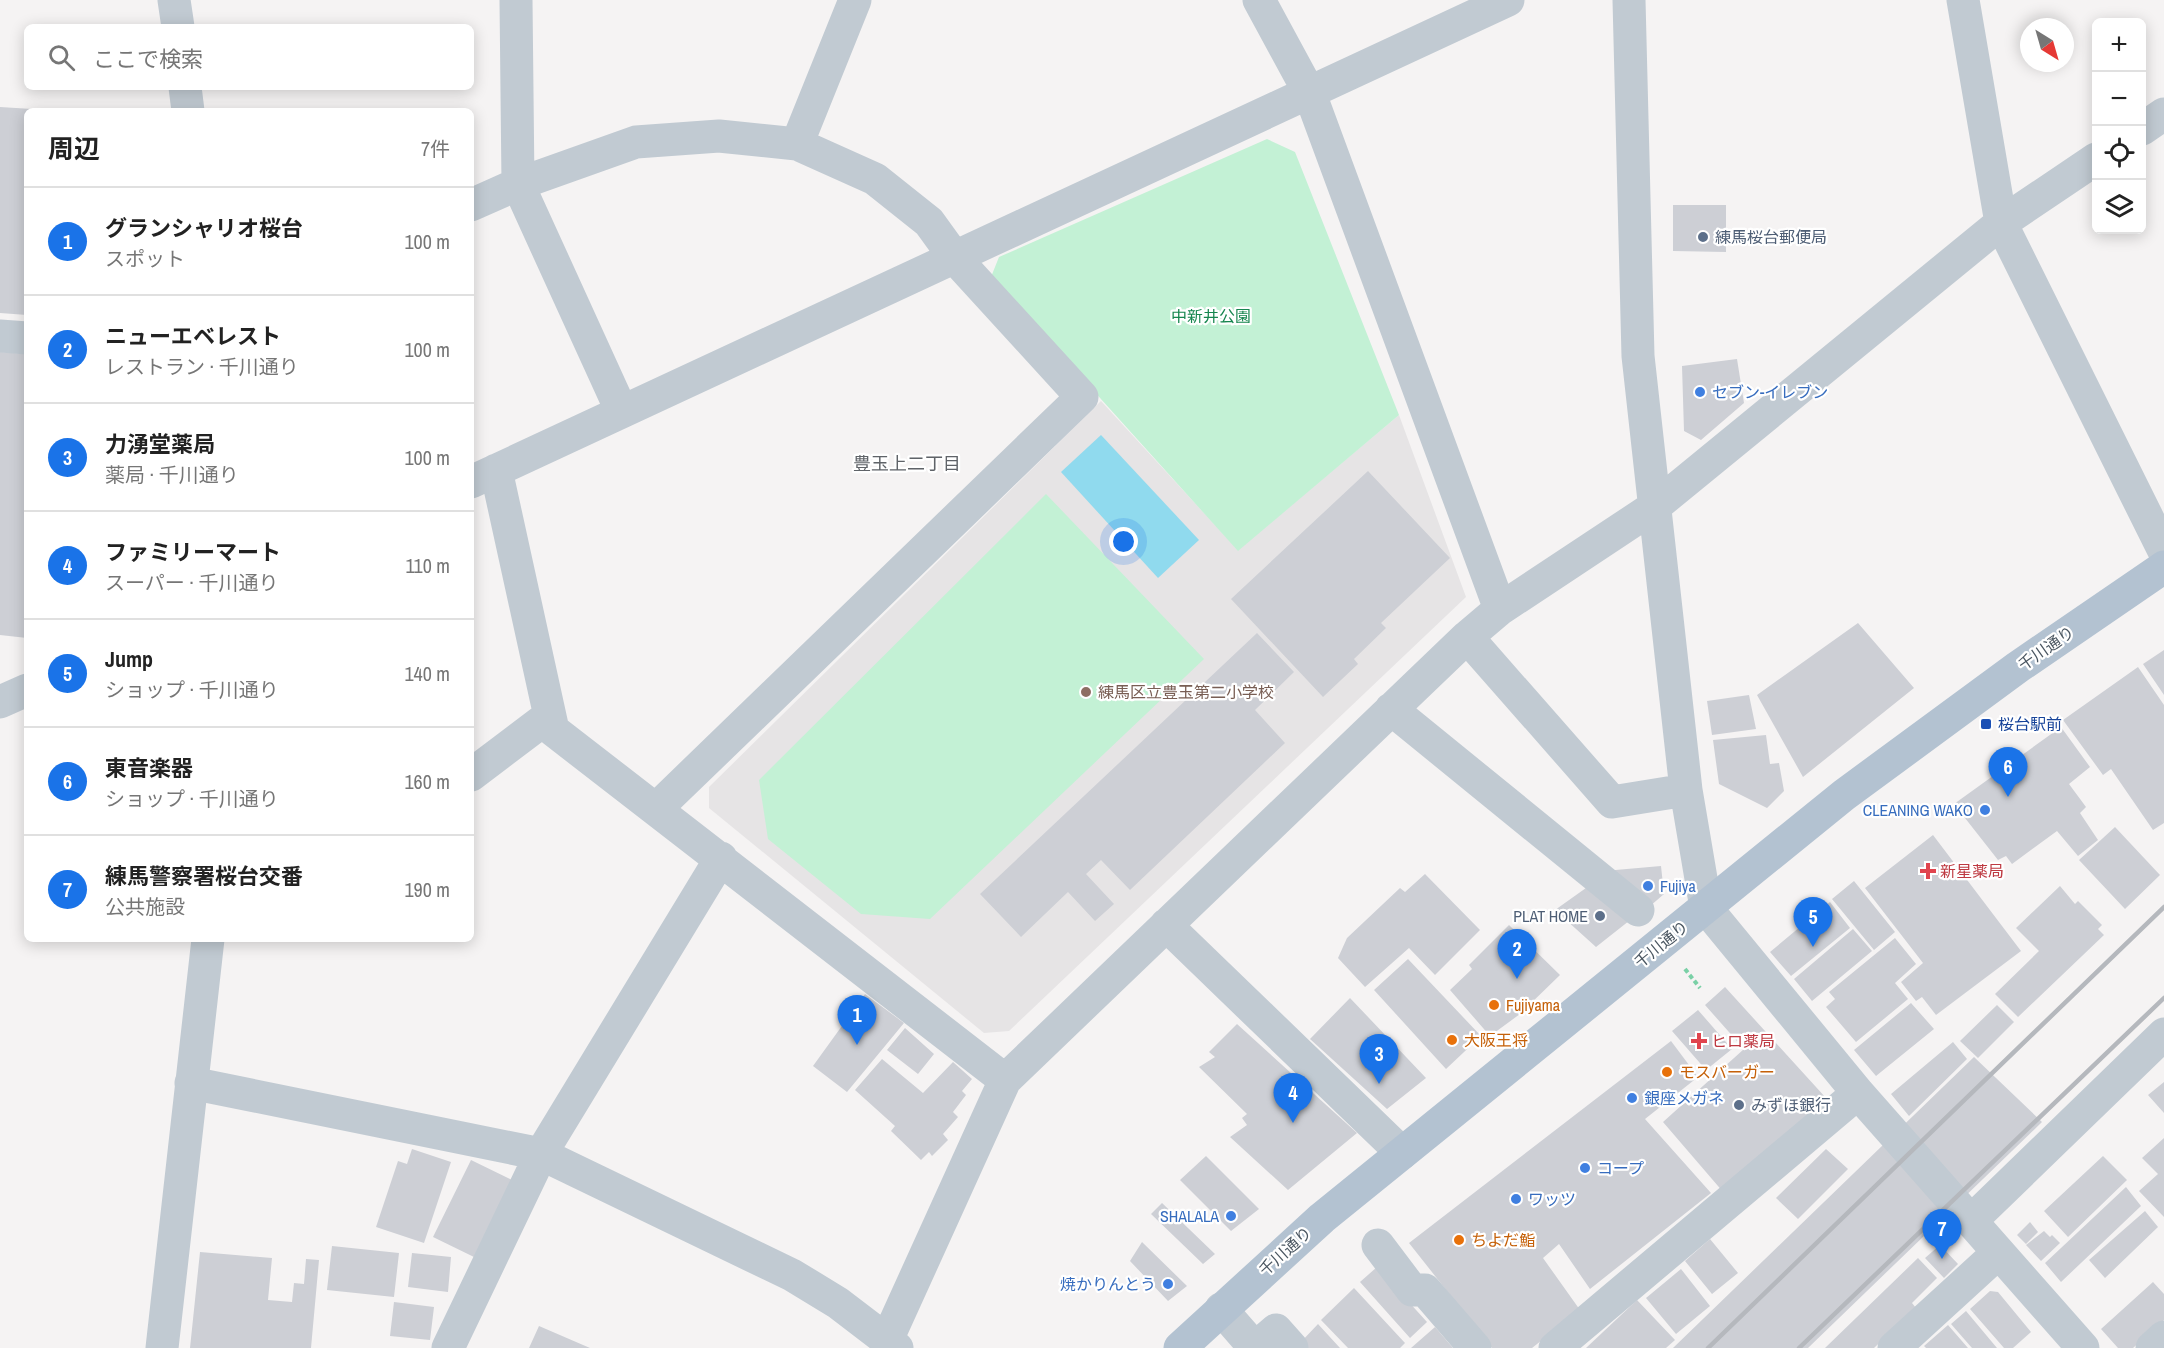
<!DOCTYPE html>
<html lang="ja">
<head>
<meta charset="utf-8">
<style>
  :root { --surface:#fff; --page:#f6f6f6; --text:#222; --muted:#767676; --line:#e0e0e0; --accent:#1a73e8 }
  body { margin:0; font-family:"Archivo Narrow","Noto Sans JP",sans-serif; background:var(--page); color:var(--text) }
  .controls { position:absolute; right:18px; top:18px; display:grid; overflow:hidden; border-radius:9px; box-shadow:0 3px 15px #0003 }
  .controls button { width:54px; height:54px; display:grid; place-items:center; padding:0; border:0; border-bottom:2px solid var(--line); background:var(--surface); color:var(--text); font:30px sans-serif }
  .compass { position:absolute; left:2020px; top:18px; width:54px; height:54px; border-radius:50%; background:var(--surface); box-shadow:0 3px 15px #0003; rotate:143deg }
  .you { position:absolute; left:1124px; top:542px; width:21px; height:21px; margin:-15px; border:4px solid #fff; border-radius:50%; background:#1a73e8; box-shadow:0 0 0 9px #1a73e833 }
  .badge { display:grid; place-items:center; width:39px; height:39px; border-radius:50%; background:var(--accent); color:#fff; font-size:20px; font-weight:700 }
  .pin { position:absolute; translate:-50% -50px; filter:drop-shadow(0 2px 3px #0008) }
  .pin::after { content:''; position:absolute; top:32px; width:21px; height:18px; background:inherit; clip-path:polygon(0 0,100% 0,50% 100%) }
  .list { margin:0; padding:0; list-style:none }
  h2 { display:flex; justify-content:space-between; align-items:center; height:78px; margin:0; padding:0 24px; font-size:26px }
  h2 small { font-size:20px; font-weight:400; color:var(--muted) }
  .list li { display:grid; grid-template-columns:39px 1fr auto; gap:18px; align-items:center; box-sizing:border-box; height:108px; padding:0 24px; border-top:2px solid var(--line) }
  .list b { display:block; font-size:22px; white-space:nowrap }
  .list p { margin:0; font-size:20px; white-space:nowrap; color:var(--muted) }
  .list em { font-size:20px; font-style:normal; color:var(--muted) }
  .icon { flex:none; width:33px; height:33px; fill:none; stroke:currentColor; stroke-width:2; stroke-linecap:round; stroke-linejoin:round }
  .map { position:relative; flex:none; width:2164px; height:1348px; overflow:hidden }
  .search { position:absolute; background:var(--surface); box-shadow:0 3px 15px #0003; left:24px; top:24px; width:450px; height:66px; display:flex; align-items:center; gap:15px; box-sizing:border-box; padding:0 21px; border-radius:9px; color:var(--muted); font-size:22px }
  .panel { position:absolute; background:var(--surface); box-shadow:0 3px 15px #0003; left:24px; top:108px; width:450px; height:834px; border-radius:9px }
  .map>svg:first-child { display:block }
  .education { fill:#e6e4e5 }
  .green { fill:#c3f1d5 }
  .water { fill:#90daee }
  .building { fill:#cdcfd5 }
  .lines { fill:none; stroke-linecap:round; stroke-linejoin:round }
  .path { stroke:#7ad0a6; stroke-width:4; stroke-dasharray:4.5 3; stroke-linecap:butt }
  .minor { stroke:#c1cad2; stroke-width:33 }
  .major { stroke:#b3c2d1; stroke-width:33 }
  .rail { stroke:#b5b8bd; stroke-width:4.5 }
  .service-dot { fill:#5c6f8a; stroke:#fff; stroke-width:2 }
  .shop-dot { fill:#3f7fe0; stroke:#fff; stroke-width:2 }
  .education-dot { fill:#8d6e63; stroke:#fff; stroke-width:2 }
  .transit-dot { fill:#1a4fb4; stroke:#fff; stroke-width:2 }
  .health-dot { fill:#e0444e; stroke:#fff; stroke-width:2 }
  .food-dot { fill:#e8710a; stroke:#fff; stroke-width:2 }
  .labels { text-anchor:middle; stroke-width:4.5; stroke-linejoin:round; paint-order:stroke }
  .service-label { font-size:16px; fill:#4e5e75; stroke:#fff; text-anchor:start }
  .park-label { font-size:16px; fill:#17864f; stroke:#fff }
  .shop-label { font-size:16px; fill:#366cbe; stroke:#fff; text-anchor:start }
  .street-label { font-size:16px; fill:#4a5661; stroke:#fff }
  .education-label { font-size:16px; fill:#785e54; stroke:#fff; text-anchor:start }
  .transit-label { font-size:16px; fill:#164399; stroke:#fff; text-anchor:start }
  .health-label { font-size:16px; fill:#be3a42; stroke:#fff; text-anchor:start }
  .food-label { font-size:16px; fill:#c56008; stroke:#fff; text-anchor:start }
  .neighbourhood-label { font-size:18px; fill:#5f6368; stroke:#fff }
</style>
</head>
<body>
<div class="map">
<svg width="2164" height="1348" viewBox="0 0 2164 1348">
  <rect width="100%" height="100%" fill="#f5f3f3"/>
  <path class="education" d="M1101,401L1238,550L1399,415L1466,597L1009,1031L984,1033L709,808V787Z"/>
  <path class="green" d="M1267,139L1295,152L1399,415L1238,551L991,277L999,257Z
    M1046,494L1204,659L930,919L861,914L768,839L759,780Z"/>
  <path class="water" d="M1101,435L1199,540L1158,578L1061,472Z"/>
  <path class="building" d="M0,107L32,109L27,111V315L0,313Z
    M1673,205H1726V252L1673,251Z
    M0,352L27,354V638L0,635Z
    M1737,359L1744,403L1701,440L1684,431L1682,366Z
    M1368,471L1450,558L1381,623L1386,628L1354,659L1358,664L1323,697L1231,599Z
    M1858,623L1914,688L1803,777L1757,695Z
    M1257,633L1294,672L1255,710L1285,743L1130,890L1101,860L1086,874L1114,904L1095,921L1068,892L1021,937L980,894Z
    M2164,650V695L2143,664Z
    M2138,667L2164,705V823L2153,830L2111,769L2103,775L2063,720Z
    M1749,695L1756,729L1712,735L1707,701Z
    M2061,727L2090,767L2069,784L2086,807L2080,813L2098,840L2078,856L2057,831L2012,864L2006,856L1998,860L1954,804Z
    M1766,735L1770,764L1779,763L1784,791L1767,808L1719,784L1713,740Z
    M2115,827L2160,875L2125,909L2079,860Z
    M1933,835L2021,951L1936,1015L1922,997L1916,1001L1901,982L1923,963L1865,888Z
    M1661,866L1664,894L1649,907L1604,871Z
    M1425,874L1480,930L1435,975L1409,948L1365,987L1338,958L1347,938L1400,888L1405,892Z
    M1854,881L1895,932L1874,950L1832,899Z
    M1593,883L1634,917L1596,947L1555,910Z
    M2060,886L2075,904L2078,901L2102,925L2098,929L2104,935L2018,1017L1995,994L2039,951L2016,928Z
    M1830,902L1850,928L1791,976L1770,952Z
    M1509,925L1560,975L1520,1014L1490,1036L1450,990L1472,969L1469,965Z
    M1853,929L1872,951L1812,1001L1794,979Z
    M1895,938L1916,964L1895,983L1908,999L1856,1042L1826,1007L1835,999L1829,992Z
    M1408,959L1481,1036L1446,1069L1374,990Z
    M1725,987L1826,1098L1825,1110L1724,1193L1663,1122L1744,1049L1705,1005Z
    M865,994L904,1023L847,1092L813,1066Z
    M1350,998L1426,1078L1387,1109L1310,1039Z
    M1911,1003L1934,1029L1876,1076L1854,1050Z
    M1997,1005L2014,1022L1978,1058L1960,1041Z
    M1698,1010L1732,1049L1706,1070L1672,1031Z
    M1237,1024L1357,1133L1288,1190L1230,1137L1247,1125L1242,1118L1247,1114L1199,1067L1215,1057L1209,1052Z
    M905,1028L934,1054L918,1074L887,1050Z
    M1671,1041L1698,1077L1645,1119L1711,1193L1590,1289L1559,1244L1543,1258L1580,1310L1532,1348H1492L1409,1243Z
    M1953,1042L1967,1059L1909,1116L1891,1094Z
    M1974,1057L2042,1122L1808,1348H1673Z
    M882,1059L923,1093L953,1062L972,1079L962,1091L966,1095L953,1112L958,1117L943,1134L948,1140L932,1156L929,1152L921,1160L891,1131L895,1126L855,1090Z
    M2164,1082V1113L2148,1095Z
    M2164,1138V1217L2139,1191L2158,1174L2142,1158Z
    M412,1149L451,1162L424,1243L376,1227L398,1161L407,1164Z
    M1826,1149L1848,1169L1798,1219L1776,1198Z
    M1206,1156L1259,1209L1231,1231L1180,1180Z
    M2103,1156L2127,1180L2068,1237L2044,1211Z
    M471,1160L512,1180L474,1257L433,1237Z
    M2126,1187L2141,1206L2061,1282L2045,1263Z
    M1162,1203L1215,1254L1203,1264L1151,1214Z
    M2145,1211L2158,1227L2105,1278L2089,1260Z
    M2030,1222L2038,1232L2026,1244L2017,1235Z
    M2044,1231L2050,1237L2052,1235L2060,1243L2041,1261L2026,1245Z
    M1710,1239L1738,1273L1712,1294L1685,1261Z
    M1142,1242L1187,1286L1168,1301L1130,1261Z
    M1940,1245L1958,1264L1944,1278L1925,1258Z
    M332,1246L399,1253L394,1297L327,1290Z
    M200,1252L272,1258L268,1300L292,1302L294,1283L304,1284L306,1259L319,1260L311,1348H190Z
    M412,1253L451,1257L448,1292L408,1287Z
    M1918,1258L1937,1278L1912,1303L1916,1308L1874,1348H1825Z
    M1377,1267L1427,1322L1410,1338L1360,1282Z
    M1681,1269L1710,1306L1676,1334L1646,1298Z
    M2153,1282L2164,1294V1320L2133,1348H2118L2101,1329Z
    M1354,1288L1405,1343L1400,1348H1348L1321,1320Z
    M1990,1291L1998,1292L2031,1332L2013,1348H2004L1970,1309Z
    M1637,1300L1675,1340L1666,1348H1586Z
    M394,1302L434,1307L430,1340L390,1336Z
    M1966,1311L1997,1348H1972L1951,1324Z
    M1318,1324L1340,1348H1304L1300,1343Z
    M1948,1325L1968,1348H1926L1924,1346Z
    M539,1326L590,1348H529Z
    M1435,1327L1453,1348H1411Z"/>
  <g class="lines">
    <path class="path" d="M1685,969L1700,988"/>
    <path class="minor" d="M174,0L178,27
      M516,0L518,184L621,410
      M1259,0L1310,94L1500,609
      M1629,0L1638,356L1686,790L1706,908L1858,1093L2083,1348
      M1963,0L2001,223L2164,551
      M185,87L188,111
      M2142,129L2164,114
      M797,144L855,0
      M471,205L518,184L636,142L719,136L797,144L875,179L929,222L955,258L1082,397L657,808
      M0,336L27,338
      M496,470L553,730L1005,1080
      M471,482L1508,0
      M1467,637L1612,802L1686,790
      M0,702L27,690
      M1391,709L1638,910
      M471,775L549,716
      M1166,925L1402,1153
      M191,1083L541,1154L792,1275L838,1303L897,1348
      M1971,1221L2164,1034
      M1378,1245L1412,1290H1425L1475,1348
      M1221,1309L1255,1348L1276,1330L1292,1348
      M887,1340L1005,1080L1467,637L1500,609L1654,507L2001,223L2096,159
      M162,1348L208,939
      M448,1348L541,1154L721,858
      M1555,1348L1858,1093
      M1894,1348L1998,1253
      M2152,1348L2164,1337"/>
    <path class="major" d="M1180,1348L1322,1218L1844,795L2018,667L2164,567"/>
    <path class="rail" d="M1708,1348L2164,907
      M1799,1348L2164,998"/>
  </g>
  <g class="service-dot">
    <circle cx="1703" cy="237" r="6"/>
    <circle cx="1600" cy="916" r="6"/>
    <circle cx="1739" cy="1105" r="6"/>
  </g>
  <g class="shop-dot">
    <circle cx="1700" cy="392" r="6"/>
    <circle cx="1985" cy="810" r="6"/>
    <circle cx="1648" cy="886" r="6"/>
    <circle cx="1632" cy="1098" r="6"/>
    <circle cx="1585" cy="1168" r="6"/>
    <circle cx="1516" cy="1199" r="6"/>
    <circle cx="1231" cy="1216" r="6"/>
    <circle cx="1168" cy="1284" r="6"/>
  </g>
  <circle class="education-dot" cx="1086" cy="692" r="6"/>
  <rect class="transit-dot" x="1980" y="718" width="12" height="12" rx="3"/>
  <g class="health-dot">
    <path d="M1925 862h6v6h6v6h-6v6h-6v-6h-6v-6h6z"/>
    <path d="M1696 1032h6v6h6v6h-6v6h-6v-6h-6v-6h6z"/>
  </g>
  <g class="food-dot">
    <circle cx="1494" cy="1005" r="6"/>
    <circle cx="1452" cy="1040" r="6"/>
    <circle cx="1667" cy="1072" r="6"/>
    <circle cx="1459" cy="1240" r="6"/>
  </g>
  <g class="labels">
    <g class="service-label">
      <text x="1715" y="243">練馬桜台郵便局</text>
      <text x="1588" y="922" text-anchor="end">PLAT HOME</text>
      <text x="1751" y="1111">みずほ銀行</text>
    </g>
    <g class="park-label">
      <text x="1211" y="322">中新井公園</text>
    </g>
    <g class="shop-label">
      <text x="1712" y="398">セブン-イレブン</text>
      <text x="1973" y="816" text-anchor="end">CLEANING WAKO</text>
      <text x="1660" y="892">Fujiya</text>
      <text x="1644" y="1104">銀座メガネ</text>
      <text x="1597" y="1174">コープ</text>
      <text x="1528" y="1205">ワッツ</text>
      <text x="1219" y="1222" text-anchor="end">SHALALA</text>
      <text x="1156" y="1290" text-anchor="end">焼かりんとう</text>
    </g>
    <g class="street-label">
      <text transform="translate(2046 648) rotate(-35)" y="6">千川通り</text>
      <text transform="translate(1661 944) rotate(-39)" y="6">千川通り</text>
      <text transform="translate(1285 1251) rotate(-42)" y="6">千川通り</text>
    </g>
    <g class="education-label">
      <text x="1098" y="698">練馬区立豊玉第二小学校</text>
    </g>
    <g class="transit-label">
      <text x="1998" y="730">桜台駅前</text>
    </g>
    <g class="health-label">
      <text x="1940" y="877">新星薬局</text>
      <text x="1711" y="1047">ヒロ薬局</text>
    </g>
    <g class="food-label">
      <text x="1506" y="1011">Fujiyama</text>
      <text x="1464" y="1046">大阪王将</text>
      <text x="1679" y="1078">モスバーガー</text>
      <text x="1471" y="1246">ちよだ鮨</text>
    </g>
    <g class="neighbourhood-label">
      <text x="907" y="470">豊玉上二丁目</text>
    </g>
  </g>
</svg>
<div class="controls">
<button>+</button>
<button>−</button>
<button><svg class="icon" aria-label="locate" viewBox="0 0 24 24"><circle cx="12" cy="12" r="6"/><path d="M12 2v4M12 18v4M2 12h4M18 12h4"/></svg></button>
<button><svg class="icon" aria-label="layers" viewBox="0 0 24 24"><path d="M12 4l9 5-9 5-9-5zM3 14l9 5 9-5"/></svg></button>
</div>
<svg class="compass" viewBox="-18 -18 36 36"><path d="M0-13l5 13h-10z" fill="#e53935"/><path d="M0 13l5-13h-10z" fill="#767676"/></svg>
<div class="you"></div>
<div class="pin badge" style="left:857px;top:1045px">1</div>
<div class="pin badge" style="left:1517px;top:979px">2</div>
<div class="pin badge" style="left:1379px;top:1084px">3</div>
<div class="pin badge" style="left:1293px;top:1123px">4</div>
<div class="pin badge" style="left:1813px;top:947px">5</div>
<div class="pin badge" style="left:2008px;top:797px">6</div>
<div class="pin badge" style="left:1942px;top:1259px">7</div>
<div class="search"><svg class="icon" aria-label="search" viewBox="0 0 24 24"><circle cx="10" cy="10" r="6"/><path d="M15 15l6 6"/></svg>ここで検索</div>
<section class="panel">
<h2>周辺<small>7件</small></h2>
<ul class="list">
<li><span class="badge">1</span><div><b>グランシャリオ桜台</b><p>スポット</p></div><em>100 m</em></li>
<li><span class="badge">2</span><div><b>ニューエベレスト</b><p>レストラン · 千川通り</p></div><em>100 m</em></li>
<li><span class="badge">3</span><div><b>力湧堂薬局</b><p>薬局 · 千川通り</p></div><em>100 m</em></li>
<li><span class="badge">4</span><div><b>ファミリーマート</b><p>スーパー · 千川通り</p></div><em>110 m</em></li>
<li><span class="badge">5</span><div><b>Jump</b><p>ショップ · 千川通り</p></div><em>140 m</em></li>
<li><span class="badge">6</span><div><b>東音楽器</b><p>ショップ · 千川通り</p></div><em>160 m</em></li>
<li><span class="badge">7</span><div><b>練馬警察署桜台交番</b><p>公共施設</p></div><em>190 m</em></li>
</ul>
</section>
</div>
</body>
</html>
